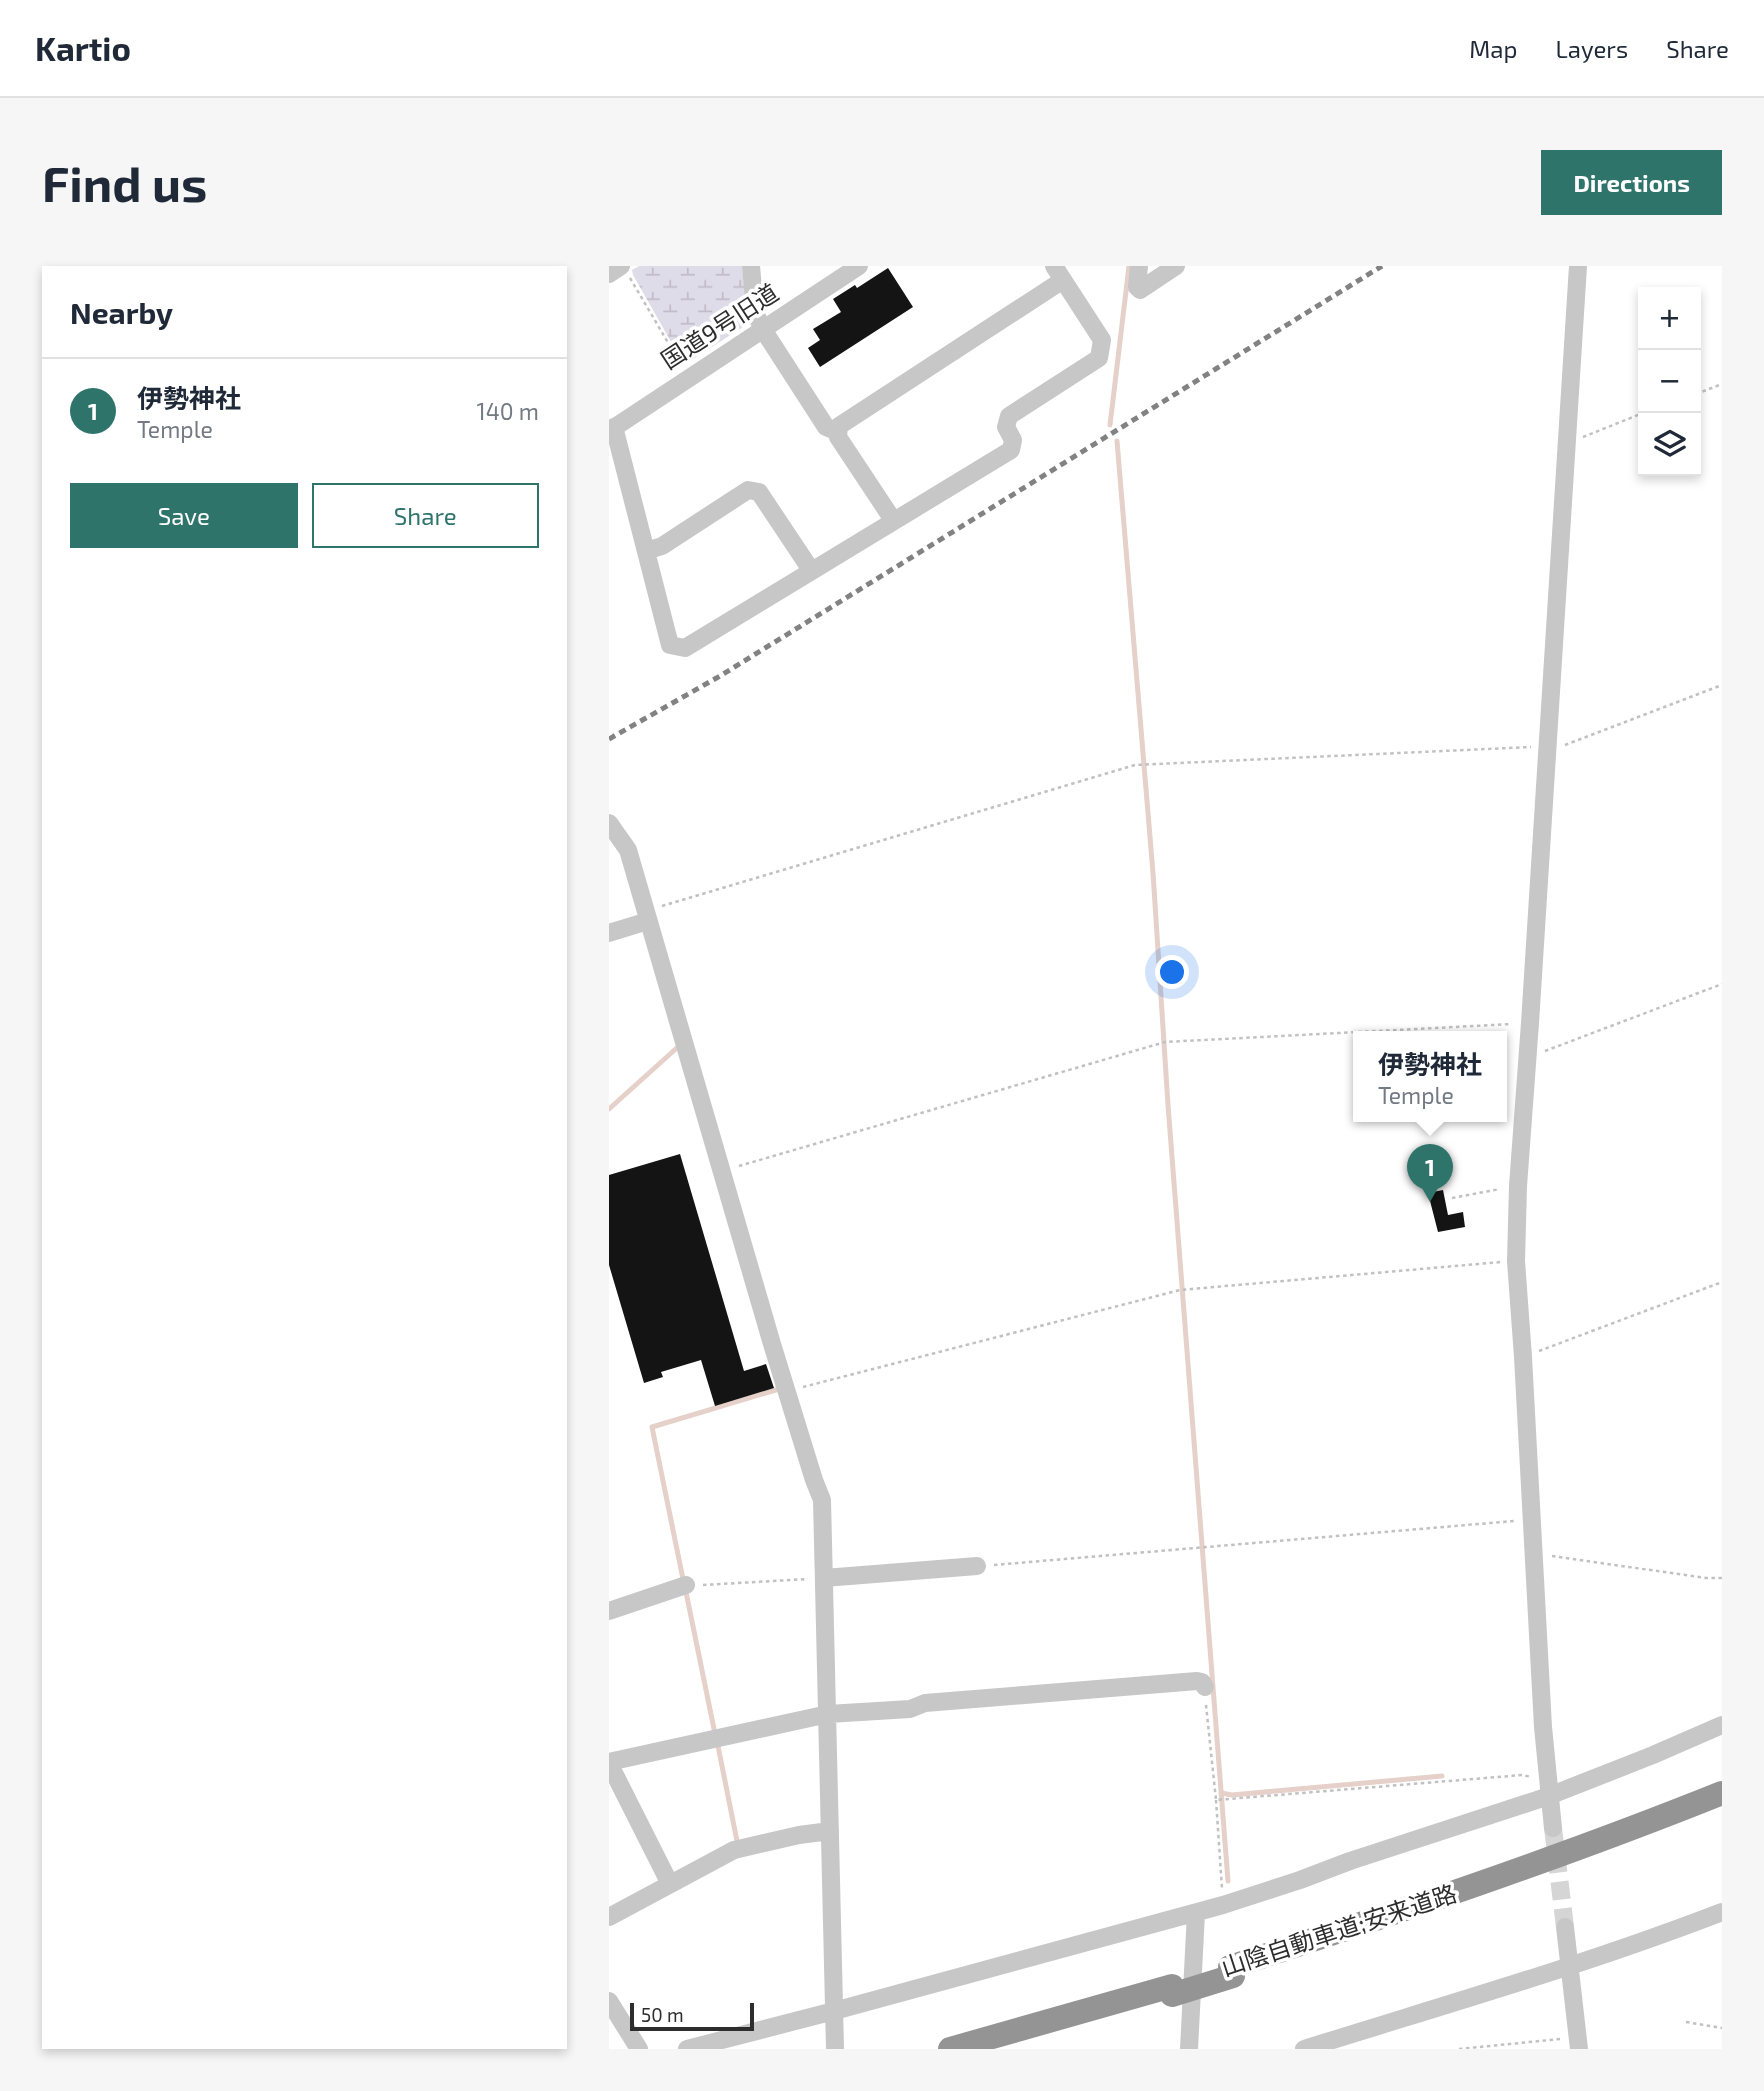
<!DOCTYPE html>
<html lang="en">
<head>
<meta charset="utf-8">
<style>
  :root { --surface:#fff; --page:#f6f6f7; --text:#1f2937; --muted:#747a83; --line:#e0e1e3; --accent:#2f746b }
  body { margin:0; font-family:"Exo 2","Noto Sans JP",sans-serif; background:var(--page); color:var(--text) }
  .controls { position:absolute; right:21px; top:21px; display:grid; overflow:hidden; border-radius:0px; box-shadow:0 4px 10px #0003 }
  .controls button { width:63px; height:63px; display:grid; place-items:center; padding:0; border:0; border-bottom:2px solid var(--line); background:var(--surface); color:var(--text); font:35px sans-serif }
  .scale { position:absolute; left:21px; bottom:18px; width:124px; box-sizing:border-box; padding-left:7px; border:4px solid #2d2d2d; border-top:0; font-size:19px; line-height:24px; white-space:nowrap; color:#2d2d2d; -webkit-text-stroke:5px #fff; paint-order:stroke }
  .you { position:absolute; left:564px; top:707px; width:24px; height:24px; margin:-18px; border:5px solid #fff; border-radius:50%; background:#1a73e8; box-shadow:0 0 0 10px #1a73e833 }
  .badge { display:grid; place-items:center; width:46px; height:46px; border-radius:50%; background:var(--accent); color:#fff; font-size:23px; font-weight:700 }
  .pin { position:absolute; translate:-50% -58px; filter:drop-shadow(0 2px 4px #0008) }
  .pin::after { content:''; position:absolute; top:37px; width:24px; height:21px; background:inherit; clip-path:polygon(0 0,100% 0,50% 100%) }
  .popup { position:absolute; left:744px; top:765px; width:154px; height:91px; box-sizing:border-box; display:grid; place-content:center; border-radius:0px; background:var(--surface); filter:drop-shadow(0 2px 5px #0005); font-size:23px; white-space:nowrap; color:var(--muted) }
  .popup b { font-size:26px; color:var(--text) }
  .popup::after { content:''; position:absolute; left:50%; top:100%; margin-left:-14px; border:14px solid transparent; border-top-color:var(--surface) }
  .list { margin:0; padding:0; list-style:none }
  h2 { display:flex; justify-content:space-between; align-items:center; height:91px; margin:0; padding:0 28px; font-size:30px }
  h2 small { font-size:23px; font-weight:400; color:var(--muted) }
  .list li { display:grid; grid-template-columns:46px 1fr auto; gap:21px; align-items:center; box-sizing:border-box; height:105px; padding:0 28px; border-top:2px solid var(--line) }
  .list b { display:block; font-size:26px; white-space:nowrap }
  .list p { margin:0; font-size:23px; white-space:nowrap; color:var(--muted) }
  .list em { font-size:23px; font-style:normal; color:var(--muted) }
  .actions { display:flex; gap:14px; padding:21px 28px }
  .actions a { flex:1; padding:16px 0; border:2px solid var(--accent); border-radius:0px; text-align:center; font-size:24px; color:var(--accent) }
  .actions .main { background:var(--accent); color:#fff }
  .icon { flex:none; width:38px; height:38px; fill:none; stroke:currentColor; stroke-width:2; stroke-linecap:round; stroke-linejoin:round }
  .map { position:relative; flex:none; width:1113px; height:1783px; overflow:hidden; border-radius:0px }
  header { display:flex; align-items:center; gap:42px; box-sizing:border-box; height:98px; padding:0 35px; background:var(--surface); border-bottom:2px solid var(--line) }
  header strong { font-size:33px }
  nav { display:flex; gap:38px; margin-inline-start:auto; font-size:24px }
  .intro { display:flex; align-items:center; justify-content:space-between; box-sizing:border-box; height:168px; padding:0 42px }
  h1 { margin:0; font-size:49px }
  .button { padding:18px 32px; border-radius:0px; background:var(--accent); color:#fff; font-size:24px; font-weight:700 }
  main { display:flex; gap:42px; padding:0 42px }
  aside { flex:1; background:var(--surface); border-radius:0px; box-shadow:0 4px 10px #0003 }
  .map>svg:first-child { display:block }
  .wetland { fill:url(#wetland-marsh) }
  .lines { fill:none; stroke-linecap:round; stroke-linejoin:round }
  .stream { stroke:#e6d0ca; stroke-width:5 }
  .building { fill:#141414 }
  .minor-tunnel { stroke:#d5d5d5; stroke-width:18; stroke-dasharray:18 9; stroke-linecap:butt }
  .path { stroke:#c1c1c1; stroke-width:2.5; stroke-dasharray:3.5 3.5; stroke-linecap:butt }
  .minor { stroke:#c7c7c7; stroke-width:18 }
  .highway { stroke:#949494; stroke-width:24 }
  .rail { stroke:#828282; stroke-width:5; stroke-dasharray:7 5; stroke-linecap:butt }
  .highway-bridge { stroke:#949494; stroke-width:24 }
  .labels { text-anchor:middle; stroke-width:7; stroke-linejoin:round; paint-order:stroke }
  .street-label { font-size:24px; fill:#2d2d2d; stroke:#fff }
</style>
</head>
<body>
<header>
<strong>Kartio</strong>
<nav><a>Map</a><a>Layers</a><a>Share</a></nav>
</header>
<div class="intro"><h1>Find us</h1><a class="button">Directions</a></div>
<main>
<aside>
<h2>Nearby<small></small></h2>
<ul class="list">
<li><span class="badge">1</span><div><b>伊勢神社</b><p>Temple</p></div><em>140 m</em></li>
</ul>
<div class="actions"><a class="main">Save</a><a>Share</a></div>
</aside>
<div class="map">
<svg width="1113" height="1783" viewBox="0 0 1113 1783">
  <defs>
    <pattern id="wetland-marsh" width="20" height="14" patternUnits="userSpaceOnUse" patternTransform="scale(1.75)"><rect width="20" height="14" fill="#dfdce9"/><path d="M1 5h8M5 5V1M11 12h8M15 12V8" fill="none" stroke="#c0bdc8"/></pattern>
  </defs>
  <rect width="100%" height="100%" fill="#fff"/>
  <path class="wetland" d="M30,0H133L138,45L137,59L78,97L73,95L24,9L23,4Z"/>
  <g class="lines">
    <path class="stream" d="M501,159L520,0
      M508,175L544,607L559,839L619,1615
      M0,843L70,780
      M74,1313L43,1161L170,1123L169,1120
      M77,1326L106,1468
      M109,1480L128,1575
      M612,1527L623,1529L833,1510"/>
  </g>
  <path class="building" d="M279,2L304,41L211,101L199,82L211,74L204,63L232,46L224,33L246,19L248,22Z
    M71,888L135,1105L157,1098L165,1122L106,1140L92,1094L52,1106L54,1111L35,1117L0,999V909Z
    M834,924L839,949L854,946L856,961L829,966L819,927Z"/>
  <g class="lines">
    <path class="minor-tunnel" d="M944,1562L956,1661"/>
    <path class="path" d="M21,12L71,97
      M1087,128L1113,118
      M974,171L1034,147
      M956,479L1113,419
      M53,640L526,499L922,481
      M936,785L1113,718
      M130,900L556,776L903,758
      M843,932L891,923
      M930,1085L1113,1016
      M194,1121L571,1024L892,996
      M943,1290L1097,1312H1113
      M385,1299L905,1255
      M94,1319L199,1313
      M597,1439L607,1534L913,1509L923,1511
      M607,1534L613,1622
      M1077,1756L1113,1762
      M850,1783L951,1773"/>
    <path class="minor" d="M142,0L146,46L153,62L217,161L229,166
      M530,0L528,21L531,24L567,0
      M0,8L12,0
      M5,161L61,379L76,382L402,184L404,174L397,161L400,150L490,92L493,74L445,0
      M0,165L250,0
      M284,254L229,171L230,160L454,14
      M37,285L53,280L139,224L150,226L202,304
      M0,557L19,584L163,1078L205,1214L213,1234L226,1783
      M0,667L39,655
      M215,1312L368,1300
      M0,1345L77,1319
      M0,1496L219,1448L301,1443L316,1437L588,1415L593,1416L596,1421
      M0,1497L61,1618
      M944,1562L934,1461L914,1091L907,995L909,920L921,757L969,0
      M0,1651L125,1584L190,1569L221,1565
      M956,1661L970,1783
      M0,1735L30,1783
      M78,1783L225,1745L614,1639L691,1614L741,1595L940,1530L1044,1489L1113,1459
      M580,1783L587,1647
      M695,1783C835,1739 976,1699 1113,1646"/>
    <path class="highway" d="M621,1701C787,1647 951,1592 1113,1527
      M341,1783L563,1720"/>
    <path class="rail" d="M0,473L111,410L773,0"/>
    <path class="highway-bridge" d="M563,1729L624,1710"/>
  </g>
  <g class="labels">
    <g class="street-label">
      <text transform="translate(111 61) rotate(-33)" y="8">国道9号旧道</text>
      <text transform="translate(730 1665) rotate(-18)" y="8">山陰自動車道;安来道路</text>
    </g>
  </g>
</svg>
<div class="controls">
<button>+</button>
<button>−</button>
<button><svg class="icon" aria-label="layers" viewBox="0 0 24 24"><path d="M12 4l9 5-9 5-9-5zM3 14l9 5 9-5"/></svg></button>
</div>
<div class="scale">50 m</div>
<div class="you"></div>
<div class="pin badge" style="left:821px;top:936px">1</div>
<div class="popup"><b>伊勢神社</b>Temple</div>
</div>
</main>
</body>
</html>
